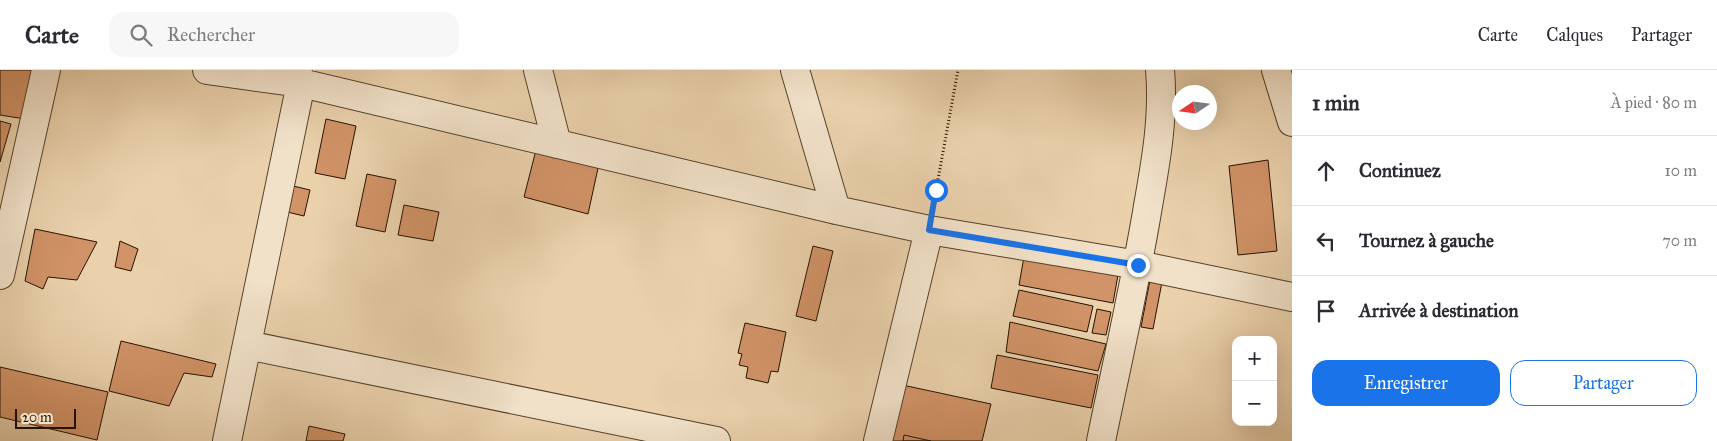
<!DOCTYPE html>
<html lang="fr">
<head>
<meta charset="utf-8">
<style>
  :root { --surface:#fff; --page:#f7f7f7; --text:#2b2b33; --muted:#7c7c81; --line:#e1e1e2; --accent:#1a73e8 }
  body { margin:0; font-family:"IM FELL Great Primer",serif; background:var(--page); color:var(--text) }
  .controls { position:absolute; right:15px; bottom:15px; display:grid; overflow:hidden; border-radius:10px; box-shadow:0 5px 20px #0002 }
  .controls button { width:45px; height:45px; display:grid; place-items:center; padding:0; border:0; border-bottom:1px solid var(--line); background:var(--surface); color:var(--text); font:25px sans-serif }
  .compass { position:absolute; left:1172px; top:15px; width:45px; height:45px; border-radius:50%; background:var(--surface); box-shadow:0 5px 20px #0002; rotate:257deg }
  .scale { position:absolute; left:15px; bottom:12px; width:61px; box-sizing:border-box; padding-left:5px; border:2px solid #251200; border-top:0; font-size:14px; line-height:18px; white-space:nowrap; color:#251200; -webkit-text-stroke:4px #f1e1c9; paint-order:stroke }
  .stop { position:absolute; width:15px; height:15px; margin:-11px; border:4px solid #1a73e8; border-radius:50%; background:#fff }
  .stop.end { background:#1a73e8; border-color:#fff; box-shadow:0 1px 5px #0008 }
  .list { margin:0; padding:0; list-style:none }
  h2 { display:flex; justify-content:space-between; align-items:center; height:65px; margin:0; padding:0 20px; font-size:21px }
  h2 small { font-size:16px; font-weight:400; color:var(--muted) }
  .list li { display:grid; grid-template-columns:32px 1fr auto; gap:15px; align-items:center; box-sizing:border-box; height:70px; padding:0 20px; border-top:1px solid var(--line) }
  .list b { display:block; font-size:19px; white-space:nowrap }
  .list em { font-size:16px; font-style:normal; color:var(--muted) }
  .actions { display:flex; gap:10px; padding:15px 20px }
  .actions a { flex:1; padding:11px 0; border:1px solid var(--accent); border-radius:15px; text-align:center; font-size:18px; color:var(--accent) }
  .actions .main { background:var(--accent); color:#fff }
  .icon { flex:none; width:28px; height:28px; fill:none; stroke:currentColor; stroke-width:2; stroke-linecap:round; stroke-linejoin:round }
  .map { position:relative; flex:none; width:1292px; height:371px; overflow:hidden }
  header { display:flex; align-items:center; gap:30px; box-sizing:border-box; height:70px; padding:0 25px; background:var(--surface); border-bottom:1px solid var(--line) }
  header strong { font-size:24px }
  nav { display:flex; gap:28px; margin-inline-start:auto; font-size:18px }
  .search { width:350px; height:45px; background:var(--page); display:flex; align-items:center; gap:12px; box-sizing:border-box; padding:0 18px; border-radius:15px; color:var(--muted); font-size:19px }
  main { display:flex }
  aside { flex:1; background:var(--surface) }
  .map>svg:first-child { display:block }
  .building { fill:#d19367; stroke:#251200 }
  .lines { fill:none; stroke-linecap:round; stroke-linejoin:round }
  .minor-casing { stroke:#56422b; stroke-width:30 }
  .path { stroke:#251200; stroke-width:3; stroke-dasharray:1 2.5; stroke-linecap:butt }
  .minor { stroke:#f1e1c9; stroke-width:28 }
  .route { stroke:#1a73e8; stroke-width:6 }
</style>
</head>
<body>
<header>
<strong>Carte</strong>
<div class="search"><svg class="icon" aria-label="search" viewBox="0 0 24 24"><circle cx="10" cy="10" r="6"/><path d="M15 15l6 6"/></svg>Rechercher</div>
<nav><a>Carte</a><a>Calques</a><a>Partager</a></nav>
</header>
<main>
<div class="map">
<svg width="1292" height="371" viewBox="0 0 1292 371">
  <rect width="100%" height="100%" fill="#ead1ac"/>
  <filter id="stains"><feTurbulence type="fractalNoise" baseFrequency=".004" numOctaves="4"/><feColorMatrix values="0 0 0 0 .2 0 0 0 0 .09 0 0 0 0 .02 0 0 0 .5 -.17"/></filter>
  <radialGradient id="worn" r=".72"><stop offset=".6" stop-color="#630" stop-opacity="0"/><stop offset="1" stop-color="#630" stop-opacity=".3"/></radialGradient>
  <path class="building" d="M0,0H34L25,49L0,45Z
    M326,49L356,56L345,109L315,103Z
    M0,51L11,54L0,92Z
    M537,76L600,89L588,144L524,127Z
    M1268,90L1277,181L1238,185L1229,96Z
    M367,104L396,110L385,162L356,156Z
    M289,115L310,120L304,146L283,141Z
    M404,135L439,142L433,171L398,165Z
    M35,159L97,172L77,210L48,207L43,219L25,211Z
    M120,171L138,179L131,201L115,197Z
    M813,176L833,181L816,251L796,246Z
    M1025,181L1119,199L1113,233L1019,215Z
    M1150,210L1162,212L1153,259L1141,257Z
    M1019,220L1093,236L1087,262L1013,246Z
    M1097,239L1111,242L1106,265L1092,263Z
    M1010,252L1106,274L1098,301L1006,282Z
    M745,253L786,262L778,302L771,301L768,313L746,308L748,297L739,295L742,284L738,283Z
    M121,271L216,294L212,307L184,303L169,336L109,321Z
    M997,285L1098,305L1091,338L991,318Z
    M0,297L108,322L97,370L0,347Z
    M893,313L991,334L982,371H883Z
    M309,356L345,364L343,371H306Z
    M904,365L931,371H903Z"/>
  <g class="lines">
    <g class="minor-casing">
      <path id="minor" d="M207,0L301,13L836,140L929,160L1138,195L1292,227
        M538,0L557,74
        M795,0L836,140
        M1276,0L1292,52
        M0,205L46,0
        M247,275L716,371
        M227,371L301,13L297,0
        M878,371L929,160
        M1101,371C1117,293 1135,215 1148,136C1156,91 1164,46 1160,0"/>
    </g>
    <path class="path" d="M933,137L958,0"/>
    <use href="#minor" class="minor"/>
  </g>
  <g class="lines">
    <path class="route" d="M936,120L929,160L1138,195"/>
  </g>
  <rect width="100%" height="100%" filter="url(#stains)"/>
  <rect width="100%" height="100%" fill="url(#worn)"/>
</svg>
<div class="controls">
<button>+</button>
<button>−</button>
</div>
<svg class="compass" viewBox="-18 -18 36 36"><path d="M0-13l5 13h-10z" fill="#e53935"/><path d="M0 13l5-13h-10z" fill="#7c7c81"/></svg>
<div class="scale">20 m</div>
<div class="stop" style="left:936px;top:120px"></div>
<div class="stop end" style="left:1138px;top:195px"></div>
</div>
<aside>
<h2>1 min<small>À pied · 80 m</small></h2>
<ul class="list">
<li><svg class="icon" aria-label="ahead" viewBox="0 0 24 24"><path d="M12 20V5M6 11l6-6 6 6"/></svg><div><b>Continuez</b></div><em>10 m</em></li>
<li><svg class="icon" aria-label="left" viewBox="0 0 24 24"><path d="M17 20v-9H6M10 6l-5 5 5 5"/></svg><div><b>Tournez à gauche</b></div><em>70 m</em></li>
<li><svg class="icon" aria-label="arrive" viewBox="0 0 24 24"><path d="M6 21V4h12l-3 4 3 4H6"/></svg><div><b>Arrivée à destination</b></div></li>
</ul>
<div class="actions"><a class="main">Enregistrer</a><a>Partager</a></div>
</aside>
</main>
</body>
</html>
